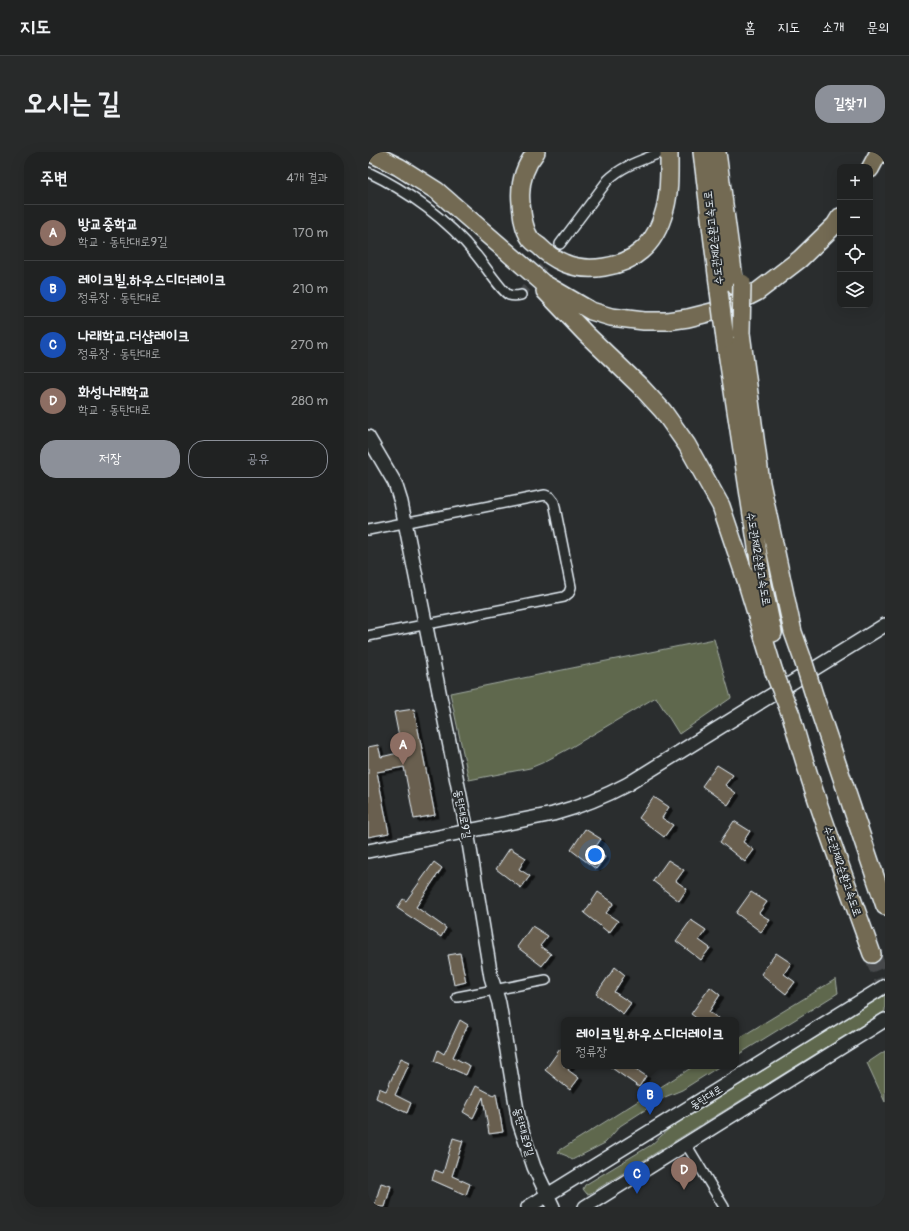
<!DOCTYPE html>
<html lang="ko">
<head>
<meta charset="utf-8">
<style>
  :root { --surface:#202222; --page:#282a2a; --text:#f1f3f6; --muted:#a2a4a5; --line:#3d3f40; --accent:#8c9099 }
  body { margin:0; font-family:Pangolin,"Poor Story",sans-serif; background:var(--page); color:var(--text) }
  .controls { position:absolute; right:12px; top:12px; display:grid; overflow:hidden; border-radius:8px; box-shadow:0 4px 16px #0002 }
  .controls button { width:36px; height:36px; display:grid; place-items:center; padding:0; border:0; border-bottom:1px solid var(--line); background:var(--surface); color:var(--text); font:20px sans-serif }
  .you { position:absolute; left:227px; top:703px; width:14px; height:14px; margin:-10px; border:3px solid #fff; border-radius:50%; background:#1a73e8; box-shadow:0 0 0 6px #1a73e833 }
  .badge { display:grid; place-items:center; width:26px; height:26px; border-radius:50%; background:var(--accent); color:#fff; font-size:13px; font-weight:700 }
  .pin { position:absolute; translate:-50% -33px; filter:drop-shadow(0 1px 2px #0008) }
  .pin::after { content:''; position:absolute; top:21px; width:14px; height:12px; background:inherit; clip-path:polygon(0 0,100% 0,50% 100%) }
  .popup { position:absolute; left:193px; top:865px; width:178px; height:52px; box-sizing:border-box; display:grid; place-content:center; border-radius:8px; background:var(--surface); filter:drop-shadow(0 1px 3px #0005); font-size:13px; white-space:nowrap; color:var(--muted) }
  .popup b { font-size:15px; color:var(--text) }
  .popup::after { content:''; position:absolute; left:50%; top:100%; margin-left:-8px; border:8px solid transparent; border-top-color:var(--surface) }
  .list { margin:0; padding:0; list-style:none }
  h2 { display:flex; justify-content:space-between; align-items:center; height:52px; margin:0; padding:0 16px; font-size:17px }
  h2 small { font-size:13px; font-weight:400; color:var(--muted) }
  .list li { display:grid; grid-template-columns:26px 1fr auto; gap:12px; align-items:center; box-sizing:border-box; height:56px; padding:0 16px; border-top:1px solid var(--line) }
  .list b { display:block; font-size:15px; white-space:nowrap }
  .list p { margin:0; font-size:13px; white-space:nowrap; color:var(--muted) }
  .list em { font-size:13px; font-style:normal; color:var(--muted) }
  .actions { display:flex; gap:8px; padding:12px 16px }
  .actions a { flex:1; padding:9px 0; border:1px solid var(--accent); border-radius:16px; text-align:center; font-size:14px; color:var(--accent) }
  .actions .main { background:var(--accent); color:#fff }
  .icon { flex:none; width:22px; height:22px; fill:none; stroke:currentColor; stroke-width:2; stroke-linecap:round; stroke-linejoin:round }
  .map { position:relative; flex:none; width:517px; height:1055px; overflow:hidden; border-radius:16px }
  header { display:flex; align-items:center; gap:24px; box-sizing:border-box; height:56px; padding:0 20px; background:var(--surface); border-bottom:1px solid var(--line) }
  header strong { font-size:19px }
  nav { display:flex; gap:22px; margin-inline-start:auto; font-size:14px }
  .intro { display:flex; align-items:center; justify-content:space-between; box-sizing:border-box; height:96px; padding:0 24px }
  h1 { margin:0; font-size:28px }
  .button { padding:10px 18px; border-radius:16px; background:var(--accent); color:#fff; font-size:14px; font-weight:700 }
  main { display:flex; gap:24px; padding:0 24px }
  aside { flex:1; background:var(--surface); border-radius:16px; box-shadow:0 4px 16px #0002 }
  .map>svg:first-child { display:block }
  .green { fill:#5e674e; stroke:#a3aca3 }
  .building { fill:#695f50; stroke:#e8f1f8; filter:url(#shadow) }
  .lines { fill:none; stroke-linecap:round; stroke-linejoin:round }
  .street-tunnel { stroke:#464a4c; stroke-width:9; stroke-dasharray:9 4.5; stroke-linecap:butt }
  .highway-tunnel { stroke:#464a4c; stroke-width:17; stroke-dasharray:17 8; stroke-linecap:butt }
  .street-casing { stroke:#e8f1f8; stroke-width:12 }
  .secondary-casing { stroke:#e8f1f8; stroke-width:16 }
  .highway-casing { stroke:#e8f1f8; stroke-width:20 }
  .street { stroke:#2a2d2e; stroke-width:9 }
  .secondary { stroke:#2a2d2e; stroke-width:13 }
  .highway { stroke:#736b52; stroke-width:17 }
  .highway-bridge-casing { stroke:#e8f1f8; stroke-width:20; stroke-linecap:butt }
  .highway-bridge { stroke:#736b52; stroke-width:17 }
  .labels { text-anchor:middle; stroke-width:4; stroke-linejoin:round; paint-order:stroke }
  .street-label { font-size:11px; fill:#e8f1f8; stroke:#2a2d2e }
</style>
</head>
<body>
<header>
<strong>지도</strong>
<nav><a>홈</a><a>지도</a><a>소개</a><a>문의</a></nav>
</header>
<div class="intro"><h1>오시는 길</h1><a class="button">길찾기</a></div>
<main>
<aside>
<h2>주변<small>4개 결과</small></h2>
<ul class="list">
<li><span class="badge" style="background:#8d6e63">A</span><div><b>방교중학교</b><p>학교 · 동탄대로9길</p></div><em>170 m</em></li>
<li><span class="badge" style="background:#1a4fb4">B</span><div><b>레이크빌.하우스디더레이크</b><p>정류장 · 동탄대로</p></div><em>210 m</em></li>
<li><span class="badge" style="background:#1a4fb4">C</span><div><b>나래학교.더샵레이크</b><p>정류장 · 동탄대로</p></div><em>270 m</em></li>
<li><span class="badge" style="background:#8d6e63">D</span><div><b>화성나래학교</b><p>학교 · 동탄대로</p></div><em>280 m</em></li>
</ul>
<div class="actions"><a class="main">저장</a><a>공유</a></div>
</aside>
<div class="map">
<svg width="517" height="1055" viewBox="0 0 517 1055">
  <defs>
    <filter id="shadow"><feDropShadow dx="4" dy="2.5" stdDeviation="0" flood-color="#0009"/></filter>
  </defs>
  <rect width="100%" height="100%" fill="#2a2d2e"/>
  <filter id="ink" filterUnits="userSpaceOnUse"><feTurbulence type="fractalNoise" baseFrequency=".025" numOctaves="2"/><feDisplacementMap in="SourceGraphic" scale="8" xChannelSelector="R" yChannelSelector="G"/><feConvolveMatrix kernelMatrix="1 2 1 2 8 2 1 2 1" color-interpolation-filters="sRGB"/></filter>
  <g filter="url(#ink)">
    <path class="green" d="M346,487L363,546L311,582L288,545L202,596L174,611L162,616L101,628L82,541Z
      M468,827L470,841L368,904V888Z
      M517,843V859L223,1041L219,1042L215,1037L217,1033L283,993L303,975Z
      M517,899V950L499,911Z
      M326,914H352L314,938L297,945L252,974L237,991L204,1008L199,1004L189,1000Z"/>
    <path class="building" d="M46,557L67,663L46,667L36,615L9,620L21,681L0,685V595L10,593L13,605L34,600L26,560Z
      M349,613L365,623L357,633L368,641L360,653L334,634Z
      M286,645L301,655L294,666L305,673L296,685L271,666Z
      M366,669L382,679L375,690L386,698L377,710L352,690Z
      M217,677L233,687L226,697L237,705L228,717L203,698Z
      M142,696L158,706L151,717L162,724L153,736L128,717Z
      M300,708L316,718L308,729L319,737L311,749L285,729Z
      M66,710L74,716L48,755L78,776L73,785L29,756L35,747L38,749Z
      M230,740L246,751L238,761L250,769L241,781L216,761Z
      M383,740L399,750L391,761L402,768L393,780L368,761Z
      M323,768L338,778L331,788L342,796L333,808L308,789Z
      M164,774L180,784L172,794L183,802L174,814L149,795Z
      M92,801L98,830L86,833L80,803Z
      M408,801L423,811L416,822L427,830L418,842L393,822Z
      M247,815L257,823L246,840L263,851L255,862L228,842Z
      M342,835L352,843L341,860L353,868H331L323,862Z
      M92,868L100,873L85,905L102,914L98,923L66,909L70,898L76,902Z
      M192,897L196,900V914H203L200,918L211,926L202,938L177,918Z
      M33,906L42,910L27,943L43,951L39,961L8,946L11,936L18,939Z
      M241,914H263L278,924L271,935Z
      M108,934L125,943L128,941L135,980L121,982L115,945L105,966L95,960Z
      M85,986L95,989L84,1024L102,1032L98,1043L64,1028L67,1018L75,1021Z
      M13,1031L23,1034L17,1055H6Z"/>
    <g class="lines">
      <path class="street-tunnel" d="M153,143L192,92"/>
      <path class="highway-tunnel" d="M504,802L517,833"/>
      <g class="street-casing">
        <path id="street" d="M0,20C40,39 80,68 108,103C115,111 134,140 141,143C144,144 149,144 153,143
          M192,92L240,28C255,13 275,8 294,0
          M0,378L177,343L182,345L186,350L203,435L201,441L196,445L0,484
          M89,845L178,828
          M318,992L356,1055"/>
      </g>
      <g class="secondary-casing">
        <path id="secondary" d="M0,285L27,331L33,350L99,679L123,825L131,851L151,970L166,1015L185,1055
          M0,699L185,662C214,654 234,646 260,632L517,473
          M160,1055L517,834
          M217,1055L517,868"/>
      </g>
      <g class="highway-casing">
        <path id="highway" d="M1,0L31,15L69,39L175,131L223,159L243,165L276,169H299L320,166L356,157L389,140L432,107L467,73L472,65
          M168,0C156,15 151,32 153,51C154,62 155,76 162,86C164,89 168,92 171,94C178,101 186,107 196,111C219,121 254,116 273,99C285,89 293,72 297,57C302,39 301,19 301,0
          M334,0L351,139
          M349,0L367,134
          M502,17L511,0
          M177,139L217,181L272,234L295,259L319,293L353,354L378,428L406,520
          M373,181L393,331L425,480L435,508
          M357,187L394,428L405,481
          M447,546L517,754
          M423,563C445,644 476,723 504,802"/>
      </g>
      <use href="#street" class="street"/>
      <use href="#secondary" class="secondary"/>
      <use href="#highway" class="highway"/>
      <g class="highway-bridge-casing">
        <path id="highway-bridge" d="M351,139L357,187
          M373,181L374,131
          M435,508L447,546
          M406,520L423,563"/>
      </g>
      <use href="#highway-bridge" class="highway-bridge"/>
    </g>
  </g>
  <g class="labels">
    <g class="street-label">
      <text transform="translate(345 86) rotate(-97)" y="4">수도권제2순환고속도로</text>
      <text transform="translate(391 407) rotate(80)" y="4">수도권제2순환고속도로</text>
      <text transform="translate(95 662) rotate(79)" y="4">동탄대로9길</text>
      <text transform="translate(475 719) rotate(71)" y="4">수도권제2순환고속도로</text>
      <text transform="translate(338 945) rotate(-32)" y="4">동탄대로</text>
      <text transform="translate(156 980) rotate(74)" y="4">동탄대로9길</text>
    </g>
  </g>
</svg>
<div class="controls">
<button>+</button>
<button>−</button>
<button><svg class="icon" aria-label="locate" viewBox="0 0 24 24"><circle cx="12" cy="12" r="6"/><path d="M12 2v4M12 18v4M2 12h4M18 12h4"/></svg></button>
<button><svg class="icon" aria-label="layers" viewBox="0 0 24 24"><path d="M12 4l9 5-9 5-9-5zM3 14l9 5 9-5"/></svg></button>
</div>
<div class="you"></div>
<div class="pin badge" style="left:35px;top:613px;background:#8d6e63">A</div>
<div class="pin badge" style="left:282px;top:963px;background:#1a4fb4">B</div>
<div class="popup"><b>레이크빌.하우스디더레이크</b>정류장</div>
<div class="pin badge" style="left:269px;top:1042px;background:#1a4fb4">C</div>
<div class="pin badge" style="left:316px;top:1038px;background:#8d6e63">D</div>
</div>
</main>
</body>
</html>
